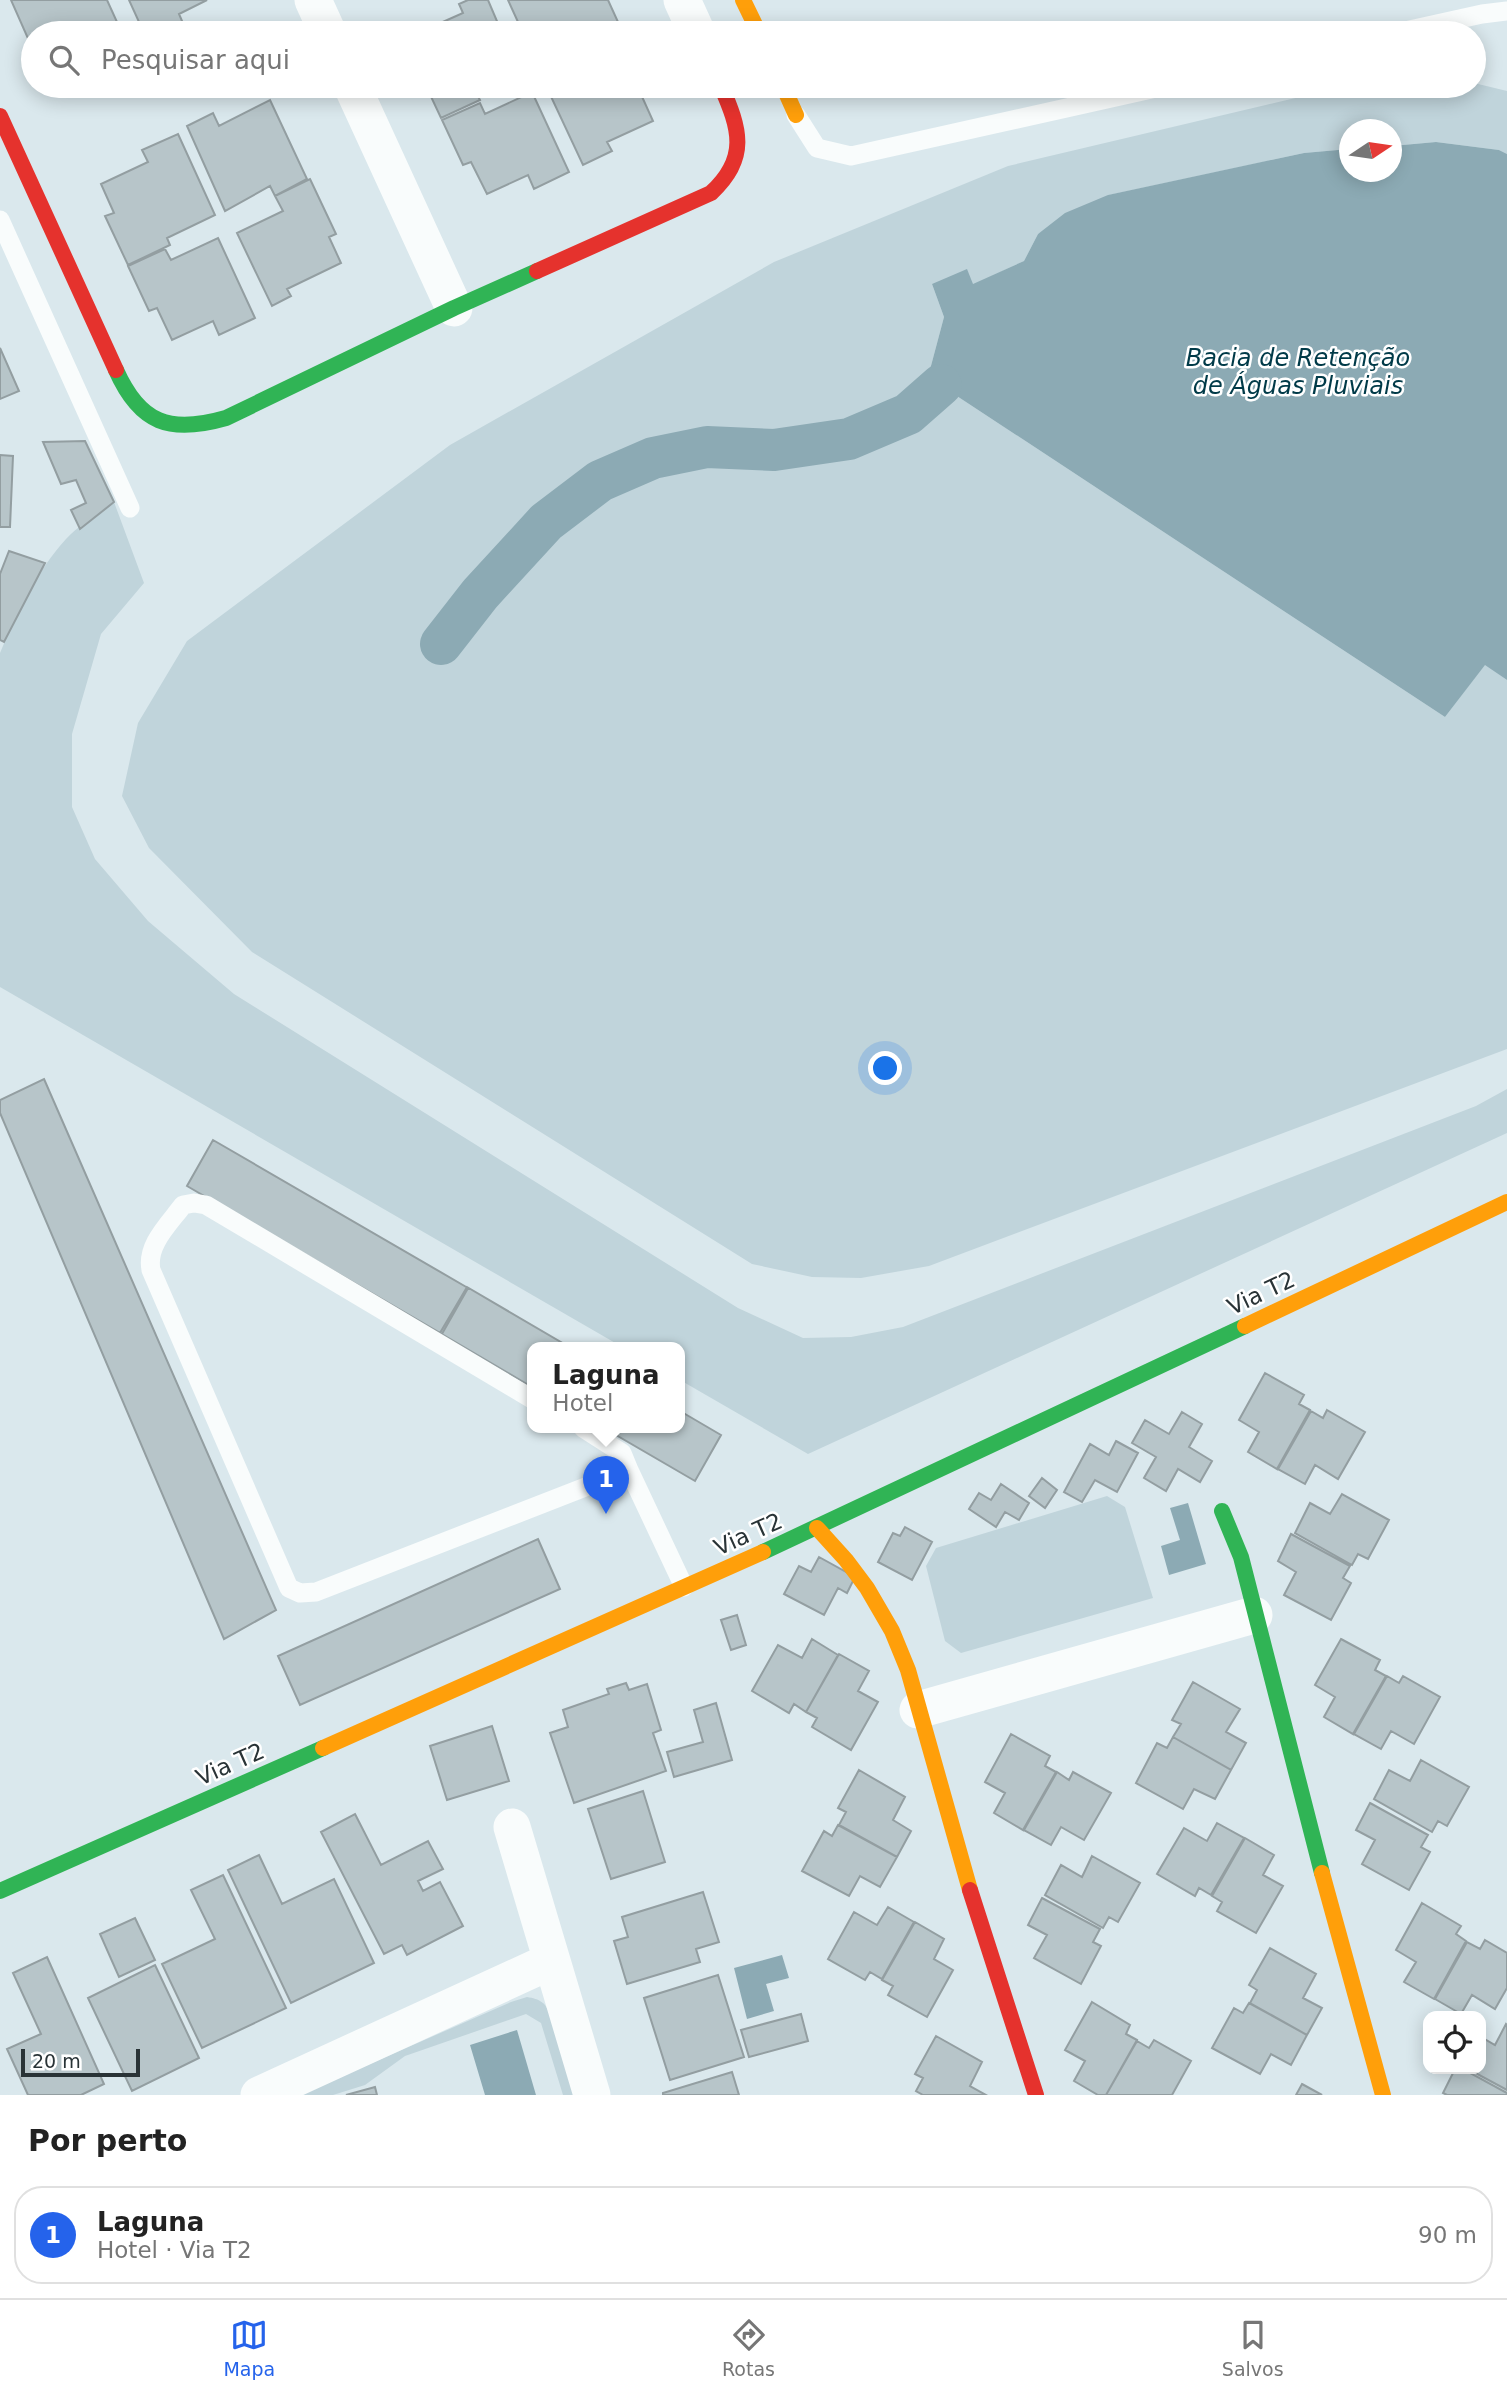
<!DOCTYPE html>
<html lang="pt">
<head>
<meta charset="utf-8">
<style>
  :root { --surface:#fff; --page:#f6f6f6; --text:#222; --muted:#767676; --line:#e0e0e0; --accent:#2563eb }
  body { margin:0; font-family:"DejaVu Sans",sans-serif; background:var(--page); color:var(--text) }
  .controls { position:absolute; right:21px; bottom:21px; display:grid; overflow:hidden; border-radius:14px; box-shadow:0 4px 18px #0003 }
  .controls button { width:63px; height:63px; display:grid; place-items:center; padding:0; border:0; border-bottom:2px solid var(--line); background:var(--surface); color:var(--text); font:35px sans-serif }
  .compass { position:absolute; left:1339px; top:119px; width:63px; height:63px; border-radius:50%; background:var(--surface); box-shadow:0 4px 18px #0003; rotate:77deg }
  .scale { position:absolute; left:21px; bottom:18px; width:119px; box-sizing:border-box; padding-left:7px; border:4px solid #293336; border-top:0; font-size:19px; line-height:24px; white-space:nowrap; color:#293336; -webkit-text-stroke:5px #fff; paint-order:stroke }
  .you { position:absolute; left:886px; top:1069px; width:24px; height:24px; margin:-18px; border:5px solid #fff; border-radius:50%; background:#1a73e8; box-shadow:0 0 0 10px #1a73e833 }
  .badge { display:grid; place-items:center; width:46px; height:46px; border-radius:50%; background:var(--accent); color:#fff; font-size:23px; font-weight:700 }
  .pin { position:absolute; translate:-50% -58px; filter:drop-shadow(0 2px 4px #0008) }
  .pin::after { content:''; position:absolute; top:37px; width:24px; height:21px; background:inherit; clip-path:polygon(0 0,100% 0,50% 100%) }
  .popup { position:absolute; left:527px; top:1342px; width:158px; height:91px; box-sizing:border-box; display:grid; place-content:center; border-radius:14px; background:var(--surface); filter:drop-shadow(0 2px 5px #0005); font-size:23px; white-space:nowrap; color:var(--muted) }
  .popup b { font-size:26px; color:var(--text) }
  .popup::after { content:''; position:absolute; left:50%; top:100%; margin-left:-14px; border:14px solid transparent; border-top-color:var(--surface) }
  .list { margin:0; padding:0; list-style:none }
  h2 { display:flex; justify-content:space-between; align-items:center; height:91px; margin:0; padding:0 28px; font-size:30px }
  h2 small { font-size:23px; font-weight:400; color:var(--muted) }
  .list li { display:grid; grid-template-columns:46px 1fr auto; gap:21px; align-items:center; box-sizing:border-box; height:98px; margin:0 14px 14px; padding:0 14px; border:2px solid var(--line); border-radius:28px }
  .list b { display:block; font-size:26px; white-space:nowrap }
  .list p { margin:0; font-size:23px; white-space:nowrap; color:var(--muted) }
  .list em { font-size:23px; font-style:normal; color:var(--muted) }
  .icon { flex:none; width:38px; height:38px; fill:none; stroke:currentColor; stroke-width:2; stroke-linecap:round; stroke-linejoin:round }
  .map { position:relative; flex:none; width:1507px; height:2095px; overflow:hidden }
  .search { position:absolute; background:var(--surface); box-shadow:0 4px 18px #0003; left:21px; right:21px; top:21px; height:77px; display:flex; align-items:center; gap:18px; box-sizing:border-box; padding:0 24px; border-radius:38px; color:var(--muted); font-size:26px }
  .sheet { height:203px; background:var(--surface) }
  nav { display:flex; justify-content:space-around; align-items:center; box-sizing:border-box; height:98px; border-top:2px solid var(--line); background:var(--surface); font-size:19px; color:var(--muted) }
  nav a { display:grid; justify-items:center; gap:4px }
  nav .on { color:var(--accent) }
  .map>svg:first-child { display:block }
  .green { fill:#c0d4db }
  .water { fill:#8caab4 }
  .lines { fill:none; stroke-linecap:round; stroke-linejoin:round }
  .canal { stroke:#8caab4; stroke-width:42 }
  .building { fill:#b7c5c9; stroke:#939ea1; stroke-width:2 }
  .lane { stroke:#f9fcfc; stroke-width:19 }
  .street { stroke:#f9fcfc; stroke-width:37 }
  .fast { stroke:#30b455; stroke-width:16 }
  .slow { stroke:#ff9f0a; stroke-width:16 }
  .jam { stroke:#e5322d; stroke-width:16 }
  .labels { text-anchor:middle; stroke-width:5; stroke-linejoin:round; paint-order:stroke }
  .street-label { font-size:23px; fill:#293336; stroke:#fff }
  .water-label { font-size:24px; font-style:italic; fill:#003a48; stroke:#fff }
</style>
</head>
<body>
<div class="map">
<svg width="1507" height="2095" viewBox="0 0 1507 2095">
  <rect width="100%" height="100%" fill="#dae8ed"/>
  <path class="green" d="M1474,83L1507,91V154L1499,150L1436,142L1392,146V130H1350L1349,149L1304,153L1109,195L1038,234L1024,261L973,285L932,284L944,317L928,377L1445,717L1485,664L1507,680V1049L929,1266L861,1278L812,1277L752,1264L252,952L149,848L122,796L138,723L187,641L450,445L774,262L1008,166L1346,86H1474Z
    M114,502L144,583L101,634L72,734V807L95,859L148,921L234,994L738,1308L803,1338L851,1337L903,1327L1476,1106L1507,1089V1133L808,1454L680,1380V1348H624L0,987V653C18,612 36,572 66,539C79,525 98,514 114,502Z
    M1107,1496L1125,1507L1153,1598L961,1653L945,1641L926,1566L936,1548Z
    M527,1997C533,1998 538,1999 543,2003C555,2013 569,2077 574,2095H563L541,2023L526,2014L405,2056L365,2085L333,2095H299L511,2002Z"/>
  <path class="water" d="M1436,142L1499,150L1507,154V680L1485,665L1445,717L928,377L944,317L932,284L967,269L973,284L1024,261L1038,234L1065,213L1108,195L1304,153L1349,149L1350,172H1392V146Z
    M1188,1503L1206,1564L1169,1575L1161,1546L1180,1540L1170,1508Z
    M782,1955L789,1978L766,1984L774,2011L747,2019L734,1968Z
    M517,2030L536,2095H485L470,2045Z"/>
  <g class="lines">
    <path class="canal" d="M441,644L480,594L546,522L600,481L653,458L707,447L774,450L849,439L908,414L941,385"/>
  </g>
  <path class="building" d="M11,0H107L122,33H33V41L30,43Z
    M129,0H207L179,14L185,28L173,33H144Z
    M468,0H488L502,33H418L463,13L459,4Z
    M508,0H608L623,33H523Z
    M426,86H476L473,87L480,100L441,118Z
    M552,86H648L639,90L653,121L607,142L612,151L583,165L547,88Z
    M532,92L569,172L534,189L528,175L487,194L471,162L463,165L442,120L480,103L485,114Z
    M270,100L307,179L275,196L270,186L225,211L187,126L213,113L219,126Z
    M178,134L215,215L167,238L170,245L128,265L105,216L114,213L101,184L148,162L142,150Z
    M310,179L336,234L329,237L341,263L287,289L291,296L272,306L237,233L283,211L275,196Z
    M218,238L255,318L219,335L213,321L172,340L157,308L149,311L128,266L165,249L171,260Z
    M0,348L19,391L0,399Z
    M85,441L114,502L80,529L71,510L86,503L76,480L61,484L43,442Z
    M0,455L13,456L10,527H0Z
    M9,551L45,563L4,642L0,640V574Z
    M44,1079L276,1610L224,1639L0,1113V1100Z
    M213,1140L468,1288L442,1334L187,1186Z
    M467,1287L571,1348H532V1387L440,1333Z
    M1265,1373L1304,1395L1299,1404L1310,1410L1277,1469L1248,1452L1259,1432L1239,1420Z
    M1327,1410L1365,1432L1338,1479L1315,1465L1305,1484L1278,1469L1311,1411L1323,1418Z
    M680,1411L721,1435L695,1481L604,1428H680Z
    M1182,1412L1202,1424L1189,1447L1212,1461L1200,1482L1178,1469L1166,1491L1144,1478L1156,1457L1132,1443L1145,1420L1169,1434Z
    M1116,1441L1138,1453L1117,1492L1095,1480L1082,1502L1064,1492L1090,1444L1109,1455Z
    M1042,1478L1057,1490L1045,1508L1029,1496Z
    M1001,1484L1029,1503L1019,1520L1005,1512L996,1527L969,1509L979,1493L991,1500Z
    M1342,1494L1389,1520L1368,1559L1358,1554L1352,1565L1295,1533L1310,1503L1330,1514Z
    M905,1527L932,1542L912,1580L878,1562L893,1533L900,1536Z
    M1291,1534L1350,1566L1343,1578L1351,1583L1331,1620L1284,1595L1296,1572L1278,1561Z
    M538,1539L560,1589L300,1705L278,1656Z
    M819,1557L855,1577L847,1593L838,1588L824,1615L784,1594L799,1566L811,1572Z
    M737,1615L746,1645L731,1650L721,1620Z
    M812,1639L838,1655L806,1712L794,1704L789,1713L752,1691L778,1645L802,1658Z
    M1341,1639L1380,1660L1375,1670L1386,1676L1353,1734L1324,1717L1335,1697L1315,1685Z
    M839,1654L869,1671L858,1691L878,1702L851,1750L812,1727L817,1718L806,1712Z
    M1387,1676L1399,1683L1403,1676L1440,1697L1414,1744L1391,1731L1381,1749L1354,1734Z
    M1193,1682L1240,1709L1226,1732L1246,1743L1231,1770L1173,1737L1181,1724L1172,1720Z
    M626,1683L629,1690L647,1684L661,1730L653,1733L666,1771L574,1803L550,1733L568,1727L563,1710L609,1694L607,1689Z
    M716,1703L732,1760L674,1777L667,1752L703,1742L694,1710Z
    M492,1726L509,1781L447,1800L430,1746Z
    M1011,1734L1050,1756L1045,1766L1056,1772L1023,1830L994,1813L1005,1793L985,1782Z
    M1173,1737L1231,1770L1215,1799L1194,1789L1183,1809L1136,1783L1157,1743L1167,1748Z
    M1421,1760L1469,1787L1447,1826L1438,1821L1432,1832L1374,1799L1389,1770L1410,1781Z
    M859,1770L905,1797L893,1820L911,1831L897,1857L839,1825L846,1812L838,1808Z
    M1057,1772L1069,1780L1073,1772L1111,1793L1084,1840L1061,1827L1051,1845L1024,1830Z
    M643,1791L665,1862L611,1879L588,1809Z
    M1370,1803L1428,1835L1421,1847L1430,1852L1409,1890L1362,1864L1375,1840L1356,1830Z
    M355,1814L381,1865L428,1841L443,1869L418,1881L423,1891L440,1882L463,1926L407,1955L402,1945L384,1954L321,1832Z
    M1217,1823L1244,1838L1211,1895L1199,1888L1195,1896L1157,1874L1184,1828L1207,1841Z
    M838,1825L897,1857L880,1887L860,1876L849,1896L802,1871L824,1831L832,1836Z
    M1245,1838L1274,1855L1263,1875L1283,1886L1256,1933L1217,1911L1222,1902L1212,1896Z
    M259,1855L282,1904L334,1879L374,1963L291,2003L228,1870Z
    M1092,1856L1140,1883L1118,1922L1109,1917L1103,1928L1045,1895L1061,1865L1082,1877Z
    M223,1875L286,2008L202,2048L162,1964L215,1939L191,1890Z
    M703,1892L719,1942L696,1949L700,1962L627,1984L614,1941L628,1937L622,1917Z
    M1042,1898L1100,1929L1093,1942L1101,1946L1081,1984L1034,1958L1047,1935L1028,1925Z
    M1422,1903L1461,1926L1456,1934L1466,1941L1434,1999L1404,1982L1416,1962L1396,1950Z
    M888,1907L914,1922L882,1979L870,1972L865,1980L828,1959L854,1912L877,1925Z
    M135,1918L155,1960L119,1977L100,1934Z
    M915,1922L944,1939L934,1959L953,1970L927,2017L888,1995L893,1986L882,1980Z
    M1485,1940L1507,1953V1988L1495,2009L1472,1995L1461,2014L1435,1999L1467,1942L1480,1949Z
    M1270,1948L1316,1974L1303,1998L1322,2008L1307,2035L1250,2003L1257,1990L1249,1985Z
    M47,1957L104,2084L81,2095H28L7,2049L41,2034L13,1973Z
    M155,1965L199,2058L132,2091L88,1998Z
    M718,1975L744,2057L670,2080L644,1998Z
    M1092,2002L1130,2025L1126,2034L1137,2040L1106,2095H1098L1074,2081L1085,2061L1065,2050Z
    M1249,2003L1307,2035L1291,2065L1271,2054L1260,2074L1212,2048L1234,2008L1243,2013Z
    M801,2014L808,2041L749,2057L741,2030Z
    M1506,2024L1507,2025V2090L1468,2069H1481V2037L1495,2045Z
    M936,2036L982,2062L970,2086L986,2095H923L916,2091L923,2078L915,2074Z
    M1154,2040L1191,2061L1172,2095H1106L1137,2041L1149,2048Z
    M1455,2069H1463L1507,2093V2095H1447L1443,2093Z
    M732,2072L739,2095H663V2093Z
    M1302,2084L1322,2095H1296Z
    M375,2087L377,2095H346Z"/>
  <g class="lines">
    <path class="lane" d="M1396,33L1482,14L1507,11
      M796,115L817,148L851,156L1165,86
      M0,220L130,508
      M532,1399L206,1205L194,1203L183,1205C169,1224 146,1245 151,1270L289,1588L300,1593L316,1592L629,1470L684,1587
      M583,1428L622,1453L629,1470"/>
    <path class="street" d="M313,0L328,33
      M682,0L697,33
      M352,86L454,308
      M918,1710L1254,1615
      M512,1827L592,2095
      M259,2095L551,1961"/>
    <path class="fast" d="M116,370C140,424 170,434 226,418L454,308L537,271
      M1222,1511L1241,1557L1322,1873
      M763,1552L1245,1326
      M0,1891L323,1748"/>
    <path class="slow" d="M743,0L759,33
      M783,86L796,115
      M1245,1326L1507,1202
      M817,1528L846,1560L867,1588L892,1631L908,1670L970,1890
      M323,1748L763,1552
      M1322,1873L1383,2095"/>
    <path class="jam" d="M0,116L116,370
      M537,271L711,193C749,158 740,129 721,86
      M970,1890L1036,2095"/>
  </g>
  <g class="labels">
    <g class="street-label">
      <text transform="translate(1261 1293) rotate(-25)" y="8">Via T2</text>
      <text transform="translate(748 1534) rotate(-24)" y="8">Via T2</text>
      <text transform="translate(230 1764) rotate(-24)" y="8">Via T2</text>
    </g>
    <g class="water-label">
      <text x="1298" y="366">Bacia de Retenção<tspan x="1298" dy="28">de Águas Pluviais</tspan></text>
    </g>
  </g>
</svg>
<div class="controls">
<button><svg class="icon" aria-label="locate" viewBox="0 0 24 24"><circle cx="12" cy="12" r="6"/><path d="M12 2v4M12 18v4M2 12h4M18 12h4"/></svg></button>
</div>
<svg class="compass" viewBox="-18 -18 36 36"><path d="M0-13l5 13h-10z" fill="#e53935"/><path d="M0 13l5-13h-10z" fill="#767676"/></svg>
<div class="scale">20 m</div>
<div class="you"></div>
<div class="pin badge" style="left:606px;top:1514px">1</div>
<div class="popup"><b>Laguna</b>Hotel</div>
<div class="search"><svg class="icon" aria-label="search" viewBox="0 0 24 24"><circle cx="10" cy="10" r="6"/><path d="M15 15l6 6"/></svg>Pesquisar aqui</div>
</div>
<section class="sheet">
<h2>Por perto<small></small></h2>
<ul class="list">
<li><span class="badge">1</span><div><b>Laguna</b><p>Hotel · Via T2</p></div><em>90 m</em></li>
</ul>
</section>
<nav>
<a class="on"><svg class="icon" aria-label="map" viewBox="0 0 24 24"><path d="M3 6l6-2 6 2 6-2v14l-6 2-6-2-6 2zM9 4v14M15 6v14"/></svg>Mapa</a>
<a><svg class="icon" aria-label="directions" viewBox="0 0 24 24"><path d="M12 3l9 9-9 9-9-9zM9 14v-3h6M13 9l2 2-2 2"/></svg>Rotas</a>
<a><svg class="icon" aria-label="saved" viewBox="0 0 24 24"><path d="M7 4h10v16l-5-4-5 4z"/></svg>Salvos</a>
</nav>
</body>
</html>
